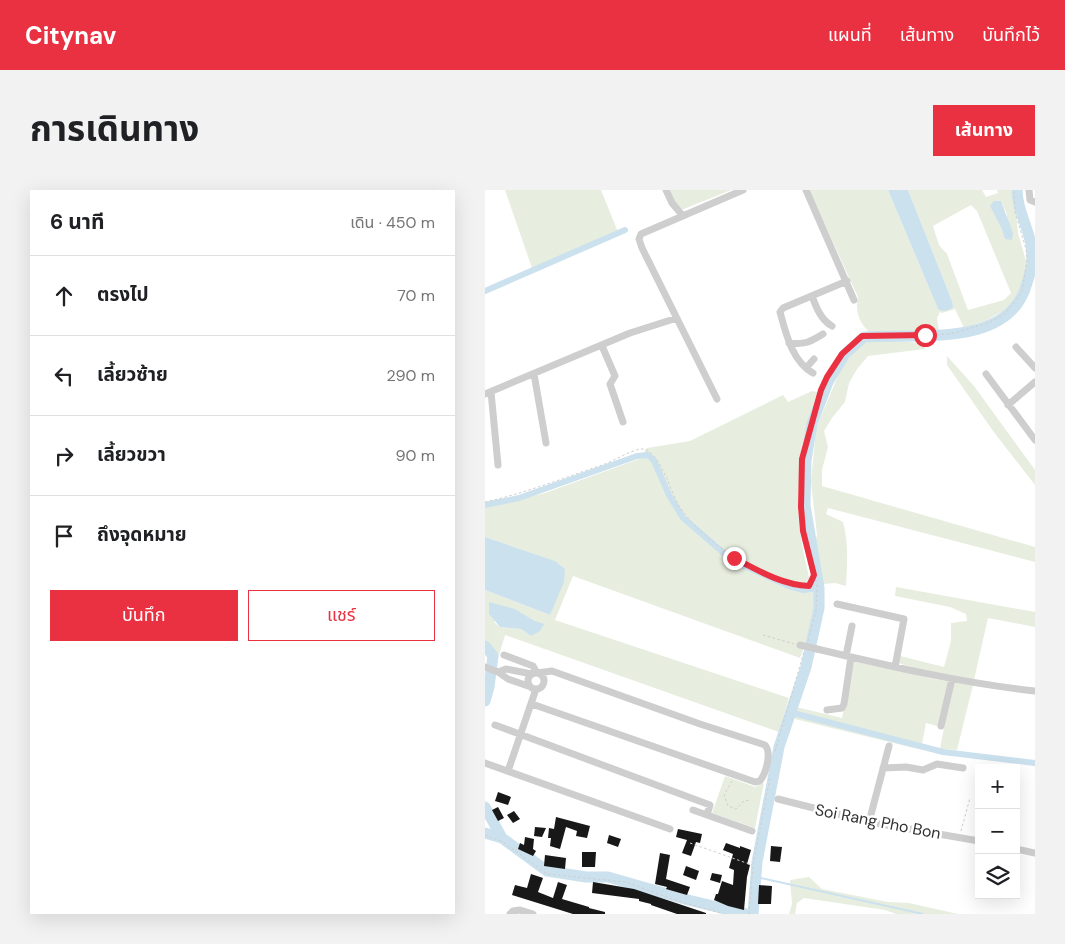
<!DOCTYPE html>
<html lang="th">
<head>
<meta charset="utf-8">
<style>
  :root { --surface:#fff; --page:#f2f2f2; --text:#202124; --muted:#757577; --line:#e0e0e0; --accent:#ea3142 }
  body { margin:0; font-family:"DM Sans","Noto Sans Thai",sans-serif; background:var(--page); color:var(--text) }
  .controls { position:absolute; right:15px; bottom:15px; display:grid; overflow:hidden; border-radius:0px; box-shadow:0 5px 20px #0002 }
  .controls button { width:45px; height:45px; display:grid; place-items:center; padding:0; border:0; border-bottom:1px solid var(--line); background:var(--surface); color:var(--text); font:25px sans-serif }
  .stop { position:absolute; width:15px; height:15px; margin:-11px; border:4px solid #ea3142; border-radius:50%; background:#fff }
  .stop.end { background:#ea3142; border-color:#fff; box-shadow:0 1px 5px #0008 }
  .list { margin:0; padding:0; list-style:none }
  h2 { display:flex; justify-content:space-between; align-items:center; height:65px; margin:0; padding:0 20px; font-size:21px }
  h2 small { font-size:16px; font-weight:400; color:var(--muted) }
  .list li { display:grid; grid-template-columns:32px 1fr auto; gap:15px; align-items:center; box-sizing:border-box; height:80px; padding:0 20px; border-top:1px solid var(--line) }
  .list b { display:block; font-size:19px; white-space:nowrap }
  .list em { font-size:16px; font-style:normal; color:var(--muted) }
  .actions { display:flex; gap:10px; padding:15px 20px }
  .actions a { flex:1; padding:11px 0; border:1px solid var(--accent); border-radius:0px; text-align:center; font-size:18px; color:var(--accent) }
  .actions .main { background:var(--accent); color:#fff }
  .icon { flex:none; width:28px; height:28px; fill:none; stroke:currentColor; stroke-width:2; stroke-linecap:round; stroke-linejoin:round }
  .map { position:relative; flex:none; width:550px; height:724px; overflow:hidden; border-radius:0px }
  header { display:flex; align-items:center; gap:30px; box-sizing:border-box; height:70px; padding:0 25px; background:var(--accent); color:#fff }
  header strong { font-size:24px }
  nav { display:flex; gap:28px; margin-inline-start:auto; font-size:18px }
  .intro { display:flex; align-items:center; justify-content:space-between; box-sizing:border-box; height:120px; padding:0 30px }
  h1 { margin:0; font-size:35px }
  .button { padding:12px 22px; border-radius:0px; background:var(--accent); color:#fff; font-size:18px; font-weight:700 }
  main { display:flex; gap:30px; padding:0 30px }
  aside { flex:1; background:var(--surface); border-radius:0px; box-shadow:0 5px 20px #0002 }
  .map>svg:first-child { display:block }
  .green { fill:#e7eedf; fill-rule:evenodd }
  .water { fill:#cbe1ee }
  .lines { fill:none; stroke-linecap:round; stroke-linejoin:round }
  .stream { stroke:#cbe1ee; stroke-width:2 }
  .canal { stroke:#cbe1ee; stroke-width:6 }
  .river { stroke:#cbe1ee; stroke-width:11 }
  .building { fill:#181818 }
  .path { stroke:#cecece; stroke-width:1; stroke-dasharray:2.5 2.5; stroke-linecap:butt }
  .minor { stroke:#cecece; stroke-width:7 }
  .minor-bridge { stroke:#cecece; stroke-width:7 }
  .route { stroke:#ea3142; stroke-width:6 }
  .labels { text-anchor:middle; stroke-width:5; stroke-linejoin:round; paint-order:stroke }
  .street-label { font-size:16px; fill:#313131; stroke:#fff }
</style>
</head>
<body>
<header>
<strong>Citynav</strong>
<nav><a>แผนที่</a><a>เส้นทาง</a><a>บันทึกไว้</a></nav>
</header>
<div class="intro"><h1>การเดินทาง</h1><a class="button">เส้นทาง</a></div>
<main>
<aside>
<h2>6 นาที<small>เดิน · 450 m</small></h2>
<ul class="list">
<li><svg class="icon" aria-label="ahead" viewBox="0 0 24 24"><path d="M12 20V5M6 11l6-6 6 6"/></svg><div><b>ตรงไป</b></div><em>70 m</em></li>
<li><svg class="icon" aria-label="left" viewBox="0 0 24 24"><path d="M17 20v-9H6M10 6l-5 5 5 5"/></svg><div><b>เลี้ยวซ้าย</b></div><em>290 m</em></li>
<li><svg class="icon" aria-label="right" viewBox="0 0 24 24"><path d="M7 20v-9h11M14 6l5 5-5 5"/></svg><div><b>เลี้ยวขวา</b></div><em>90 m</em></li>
<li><svg class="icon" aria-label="arrive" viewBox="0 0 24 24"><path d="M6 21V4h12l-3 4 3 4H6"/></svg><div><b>ถึงจุดหมาย</b></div></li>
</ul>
<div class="actions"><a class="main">บันทึก</a><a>แชร์</a></div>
</aside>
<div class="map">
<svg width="550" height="724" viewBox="0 0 550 724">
  <rect width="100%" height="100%" fill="#fff"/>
  <path class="green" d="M20,0H116L133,42L47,78Z
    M184,0H246L194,21Z
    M324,0H403L453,119L467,111L423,0H497L501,7L513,3L512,0H529L533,43L544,81L540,97L522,119L500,131L479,138L470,119L457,123L455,122L452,128L454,142H384C374,131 370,123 373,107ZM509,11H516L522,24L520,49ZM486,15L492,21L526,103L519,110L483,120L462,64L454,55L448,36Z
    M389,150L440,153V159L383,166L372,179L364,193L360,212L347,228L339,241L343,257L337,280V296L550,357V372L343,318L341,324L358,332C364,353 362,374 361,396L350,393L338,394L330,352L332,345L326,292L331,239L357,176L376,154Z
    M462,166L489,196L550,280V295L508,241L462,175Z
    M327,201L337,203C317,234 311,297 314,334C316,351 320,370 324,387C325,392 328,396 329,401C333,423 322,449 315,468L88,386L70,430L304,508L294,542L20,445L11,475L0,461V400L65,425L80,379L69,371L0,347V318L60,303L154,269L162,258L205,251L298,205L303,212ZM30,419L50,431L46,446L36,439L15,437L9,432Z
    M411,397L550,422V437L503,428L489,490L446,482L413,473L415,466L459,477L466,451V433L482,431L481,424L465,417L410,406Z
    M369,470L449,489L488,495L472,560L455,559L459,538L441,533L437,554L433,559L306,528L311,517L357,528Z
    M240,586L270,597L279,593L270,638L227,623Z
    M324,687L337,699L403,712L424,713L473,724H411L400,720L319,708L312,713L310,724H304L307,714L305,690Z"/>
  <path class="water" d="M403,0H423L467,111L468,117C464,121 458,122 453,119Z
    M509,11H516L528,43L527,50L520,49L516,37L505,16Z
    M0,347L70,371L80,379L79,392L65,425L0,400Z
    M4,412L30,419L50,431L59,434L55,441L46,446L36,439L15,437L4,424Z"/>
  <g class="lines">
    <path class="stream" d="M271,687L438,724"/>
    <path class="canal" d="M547,77L550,79
      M0,101L140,40
      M0,315L34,308L152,266L163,265L169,271L184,305L198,328L248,371L304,396L318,400L334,398
      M304,522L458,562L550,573"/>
    <path class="river" d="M0,456L8,466L4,497L0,511
      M0,617L17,648
      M0,643L17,648L62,681L101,687H123L203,710L262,724
      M268,724L272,672L294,557L321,477L334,418V398L320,315L321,270L327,234L343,192L360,164L379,147C431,143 525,159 542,93C544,87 546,80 547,74C547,68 547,61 546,55C543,36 532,20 532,0"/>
  </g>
  <path class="building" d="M13,602L26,607L23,615L10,611Z
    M13,617L19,628L13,631L7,620Z
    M29,621L35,629L28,633L22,625Z
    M71,627L105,636L102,648L91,646L92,641L81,637L75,659L65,656L66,648H63L64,638L69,639Z
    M50,637L61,638L57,647L49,646Z
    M193,639L217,644L215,653L211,652L206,666L197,663L202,650L191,647Z
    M124,645L136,649L133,657L122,653Z
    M40,647L49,649L48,659L51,661L48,666L33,659L35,653L39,655Z
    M241,653L255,658V656L266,660L262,674L265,675L262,687L259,720L243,716L229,710L231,704H233L237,691L248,695L249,680L244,678L248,664L238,660Z
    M286,656L297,657L295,672L285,671Z
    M97,662H111L110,677H97Z
    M175,663L185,665L181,689L205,697L202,705L181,699L182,697L170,694Z
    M60,665L81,668L80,679L59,676Z
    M201,676L214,681L211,690L198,685Z
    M227,683L237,685L235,693L225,690Z
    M46,684L58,688L53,702L68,708L73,692L82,695L77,709L104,717V718L120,722V724H88L27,705L30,695L42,698Z
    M108,692L149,699L221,723V724H192L166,715V714L154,711V709L107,703Z
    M274,695L287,696L286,714H273Z"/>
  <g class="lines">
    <path class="path" d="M0,312C41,303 81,287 120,274C130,270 145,261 155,259C169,258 177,279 182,289C187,300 191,314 199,323C226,356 280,394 324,396L329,386
      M278,445L309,454
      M323,451L331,421L332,395L318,341L316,317L317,269L336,201L342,187L357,164L377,146L407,144L452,145L470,143L503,133L520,124L537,102L542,70L541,59L530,22L529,0
      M290,561L319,462
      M247,591L239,605L243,616L251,619L259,611L265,610
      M476,641L485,608
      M0,645L18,652L62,684L141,692L190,710L239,724
      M205,653L267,675
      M264,724L268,675L285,587"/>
    <path class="minor" d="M181,0L187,13L198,26
      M321,0L369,110
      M544,0L545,10L550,12
      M327,106C331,117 336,130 347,136
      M304,153C320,155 325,152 338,144
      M117,156L130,186L125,194L138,232
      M531,157L550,178
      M321,178L329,169
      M328,183C307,171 301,144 295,122L298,118L362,91
      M49,184L61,253
      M501,184L550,250
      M6,202L13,275
      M0,204L145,143L192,128
      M232,209L157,58L154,49L156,44L258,0
      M523,215L550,192
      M352,414L419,429L410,477
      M332,459C404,476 476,493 550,501
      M19,465L48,476L52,483L67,481L215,534L280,555C287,563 281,583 275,591L270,592L47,514
      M361,466L367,436
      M0,477L13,482L23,489L46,497
      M13,482L21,479L47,484
      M43 491a8 8 0 1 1 16 0a8 8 0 1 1-16 0Z
      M342,520L357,518L359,514L366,467
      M10,535L225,615L222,625L267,641
      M456,536L467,489
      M0,573L185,639
      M398,578L421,577L438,580L452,574L478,578
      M23,581L51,499
      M293,609L384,632L494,651
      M208,620L222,625
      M384,632L404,556
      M531,659L550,663
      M25,724L28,721L35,720L48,724"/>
    <path class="minor-bridge" d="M315,455L332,459"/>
  </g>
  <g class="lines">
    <path class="route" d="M249,368C272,380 297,395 324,396L329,385L318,341L316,317L317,269L336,200L342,187L357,164L377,146L440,145"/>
  </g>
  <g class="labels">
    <g class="street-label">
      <text transform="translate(393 631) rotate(11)" y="6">Soi Rang Pho Bon</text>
    </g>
  </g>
</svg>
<div class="controls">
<button>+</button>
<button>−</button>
<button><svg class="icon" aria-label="layers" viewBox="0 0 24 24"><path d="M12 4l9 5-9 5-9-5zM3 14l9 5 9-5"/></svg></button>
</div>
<div class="stop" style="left:440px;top:145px"></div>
<div class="stop end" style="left:249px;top:368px"></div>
</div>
</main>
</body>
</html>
